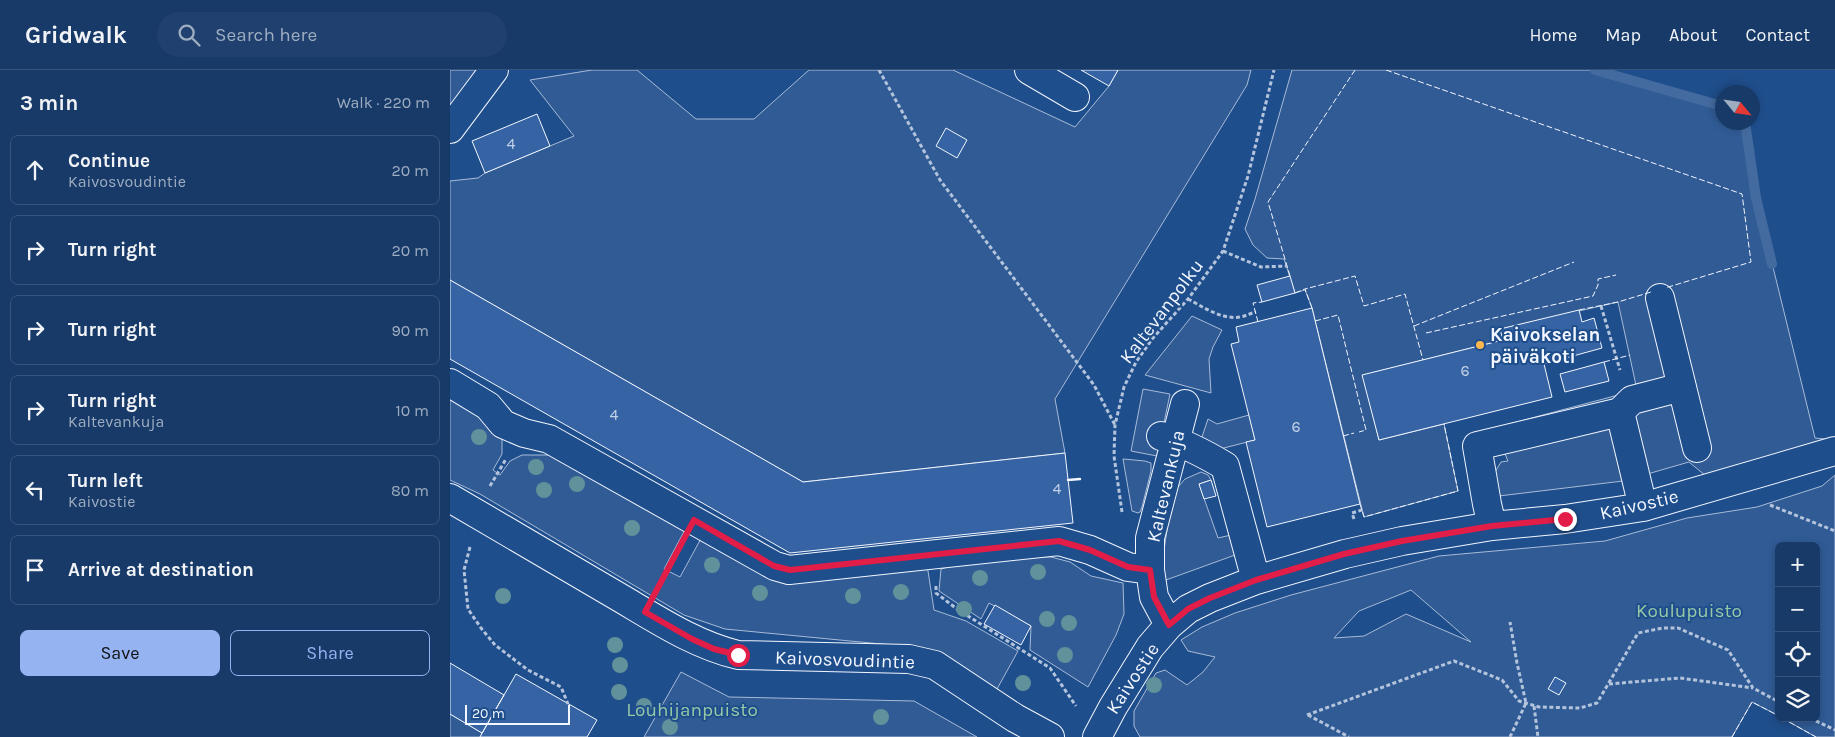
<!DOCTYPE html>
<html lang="en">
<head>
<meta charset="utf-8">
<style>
  :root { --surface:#173a69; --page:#20416f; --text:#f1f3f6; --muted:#9eadc0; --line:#36547d; --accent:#95b2f1 }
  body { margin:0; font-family:Karla,sans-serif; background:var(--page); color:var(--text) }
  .controls { position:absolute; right:15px; bottom:15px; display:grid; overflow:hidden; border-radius:8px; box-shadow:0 2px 8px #0003 }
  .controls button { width:45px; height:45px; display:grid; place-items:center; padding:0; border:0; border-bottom:1px solid var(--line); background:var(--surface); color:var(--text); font:25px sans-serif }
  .compass { position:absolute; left:1265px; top:15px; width:45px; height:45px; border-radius:50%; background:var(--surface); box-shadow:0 2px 8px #0003; rotate:119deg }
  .scale { position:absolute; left:15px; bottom:12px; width:105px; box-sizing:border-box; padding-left:5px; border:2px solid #f2f6ff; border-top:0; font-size:14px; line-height:18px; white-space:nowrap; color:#f2f6ff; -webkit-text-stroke:4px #1f4e8c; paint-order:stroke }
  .stop { position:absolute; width:15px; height:15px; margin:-11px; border:4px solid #e11d48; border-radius:50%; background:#fff }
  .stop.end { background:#e11d48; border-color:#fff; box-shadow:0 1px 5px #0008 }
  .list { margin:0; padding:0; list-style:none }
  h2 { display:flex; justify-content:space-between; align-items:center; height:65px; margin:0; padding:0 20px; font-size:21px }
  h2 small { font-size:16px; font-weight:400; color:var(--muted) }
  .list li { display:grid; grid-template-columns:32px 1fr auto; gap:15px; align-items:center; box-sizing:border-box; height:70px; margin:0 10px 10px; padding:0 10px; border:1px solid var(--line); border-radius:8px }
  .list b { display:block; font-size:19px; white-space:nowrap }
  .list p { margin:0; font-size:16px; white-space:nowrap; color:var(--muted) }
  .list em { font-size:16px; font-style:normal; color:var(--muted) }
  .actions { display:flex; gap:10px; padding:15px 20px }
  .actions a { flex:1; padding:11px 0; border:1px solid var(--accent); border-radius:8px; text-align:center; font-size:18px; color:var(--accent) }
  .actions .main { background:var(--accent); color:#111 }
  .icon { flex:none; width:28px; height:28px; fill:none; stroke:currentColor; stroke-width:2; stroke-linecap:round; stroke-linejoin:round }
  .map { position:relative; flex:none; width:1385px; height:667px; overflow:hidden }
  header { display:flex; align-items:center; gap:30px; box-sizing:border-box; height:70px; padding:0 25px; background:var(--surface); border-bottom:1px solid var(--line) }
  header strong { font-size:24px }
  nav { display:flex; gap:28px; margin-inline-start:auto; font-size:18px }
  .search { width:350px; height:45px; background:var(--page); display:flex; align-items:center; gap:12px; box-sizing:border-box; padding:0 18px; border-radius:28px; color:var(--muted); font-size:19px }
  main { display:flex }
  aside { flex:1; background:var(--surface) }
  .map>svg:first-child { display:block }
  .built { fill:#305b95; stroke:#a8bbd7; fill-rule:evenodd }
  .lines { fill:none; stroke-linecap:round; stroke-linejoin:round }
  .stream { stroke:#446ba0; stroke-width:10 }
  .building { fill:#3563a3; stroke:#f2f6ff }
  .minor-casing { stroke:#f2f6ff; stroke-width:30 }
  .path { stroke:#b3c4dc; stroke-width:3; stroke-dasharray:4 2.5; stroke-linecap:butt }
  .minor { stroke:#1f4e8c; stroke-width:28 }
  .fence { stroke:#f2f6ff; stroke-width:1; stroke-dasharray:6 2.5; stroke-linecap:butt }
  .wall { stroke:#f2f6ff; stroke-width:2.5 }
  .tree { fill:#61919a }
  .route { stroke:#e11d48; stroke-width:6 }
  .poi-dot { fill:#ffb74d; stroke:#1f4e8c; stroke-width:2 }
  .labels { text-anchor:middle; stroke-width:4; stroke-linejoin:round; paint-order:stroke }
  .number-label { font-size:16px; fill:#c3d1e8 }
  .street-label { font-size:19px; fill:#f2f6ff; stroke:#1f4e8c }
  .poi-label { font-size:19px; font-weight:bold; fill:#f2f6ff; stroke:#1f4e8c; text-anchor:start }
  .park-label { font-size:19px; fill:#97c8a6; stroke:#1f4e8c }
</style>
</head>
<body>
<header>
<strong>Gridwalk</strong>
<div class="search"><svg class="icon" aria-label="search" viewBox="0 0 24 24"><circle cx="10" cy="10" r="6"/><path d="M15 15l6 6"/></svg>Search here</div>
<nav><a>Home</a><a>Map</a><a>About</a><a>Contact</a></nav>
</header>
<main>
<aside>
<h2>3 min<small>Walk · 220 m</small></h2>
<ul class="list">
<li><svg class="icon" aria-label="ahead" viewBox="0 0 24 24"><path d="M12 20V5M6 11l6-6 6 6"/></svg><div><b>Continue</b><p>Kaivosvoudintie</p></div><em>20 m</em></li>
<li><svg class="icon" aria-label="right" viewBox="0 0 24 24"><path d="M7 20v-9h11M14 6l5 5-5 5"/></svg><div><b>Turn right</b></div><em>20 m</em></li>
<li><svg class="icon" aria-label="right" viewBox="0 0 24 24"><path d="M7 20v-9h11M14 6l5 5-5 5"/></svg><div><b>Turn right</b></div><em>90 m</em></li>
<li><svg class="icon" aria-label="right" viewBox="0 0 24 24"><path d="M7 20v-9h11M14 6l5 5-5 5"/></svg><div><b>Turn right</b><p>Kaltevankuja</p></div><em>10 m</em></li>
<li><svg class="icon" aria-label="left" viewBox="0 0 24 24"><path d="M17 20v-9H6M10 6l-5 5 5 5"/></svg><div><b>Turn left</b><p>Kaivostie</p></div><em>80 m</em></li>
<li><svg class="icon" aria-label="arrive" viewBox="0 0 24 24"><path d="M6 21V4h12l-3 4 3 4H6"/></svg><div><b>Arrive at destination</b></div></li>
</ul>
<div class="actions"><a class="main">Save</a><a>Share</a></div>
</aside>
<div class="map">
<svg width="1385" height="667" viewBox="0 0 1385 667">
  <rect width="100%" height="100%" fill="#1f4e8c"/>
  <path class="built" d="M0,0H35L0,50Z
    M142,0H187L246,49H304L359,0H503L625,57L659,16L668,0H801L797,15L605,329L615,383L353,412L0,210V111L28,108L35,103L124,66L80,10Z
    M842,0H1145L1272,36V52L1295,53L1306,128L1365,368L1383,370L1256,406L1239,392L1173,411L1049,426L1045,402L1051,392L1058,391L1044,358L1187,320L1168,232L1051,259L1053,270L913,305L929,370L994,354L1008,421L914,447L862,238L855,220L845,223L834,189L817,188L803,175L795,159L805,129Z
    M742,246L772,260L763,277L759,289L761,323L695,305Z
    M693,319L720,324L707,386L681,381Z
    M0,320L52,366V384L43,400L50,405L60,391L72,385H101L238,454L214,499L230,507L254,463L306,498L476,495L478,501L484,540L516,551L568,581L547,619L473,578L275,559L234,545L30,424L0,410Z
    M799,345L805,370L770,379L754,371L752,367L758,349L767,354Z
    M673,389L695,391L701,393V401L692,437L690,442L688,443L682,441Z
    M751,402L758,405L761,410L749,414L768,468L781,465L785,485L716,510L711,500L720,440L727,418L735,409Z
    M1385,405V667H1366L1332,648H1366V476H1329V646L1302,632L1282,667H690L684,656V641L706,603L715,600L737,615L753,602L765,587L738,581L731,570L752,557L785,543L841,525L989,486L1155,471L1237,448L1307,437L1372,416ZM961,520L1021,572L956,544L914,566L884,568L909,541Z
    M573,486L601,487L620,492L641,506L673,513L674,544L666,565L638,617L580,580L581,556L539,533L531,549L489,521L491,499L501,496Z
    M231,602L279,627L464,631L527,667H194Z
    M0,644L32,663L30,667H0Z"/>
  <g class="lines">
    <path class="stream" d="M1145,0L1272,36
      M1295,52L1306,128L1322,194"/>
  </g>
  <path class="building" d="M631,0H668L659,16Z
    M87,44L100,76L35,103L22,71Z
    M496,58L517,70L507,88L486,76Z
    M840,206L845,223L812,232L807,215Z
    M0,210L353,412L615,383L623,453L340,483L0,289Z
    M862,238L910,434L817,457L796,372L805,370L781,274L789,272L786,257Z
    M1129,240L1132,252L1144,248L1152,278L1094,294L1102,327L929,370L912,305L1053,270L1050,259Z
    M1154,292L1159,311L1115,322L1110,304Z
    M761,410L766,426L754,429L749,414Z
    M545,535L581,556L571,575L534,554Z
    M0,593L54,625L32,663L0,644Z
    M66,604L147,650L137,667H30Z
    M1105,607L1116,613L1109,625L1098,619Z"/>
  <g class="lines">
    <g class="minor-casing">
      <path id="minor" d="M579,0L625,27
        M0,59L44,0
        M1210,228L1247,378
        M0,313L38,336L53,354L74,363L99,369L325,496L339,500L609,471L640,480L678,497L700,500
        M1170,342L1182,330L1232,317
        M711,366C734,373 755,384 775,396L806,510
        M0,428C54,460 108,491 162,523C202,546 242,574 288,585L459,589L485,595L565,648L600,667
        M1042,456L1037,434L1027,376L1170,342L1193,437
        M719,555L704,527L700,500V468L735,334
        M647,667L663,637L700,577L719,555L738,539L760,528L806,510L895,484L952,471L1042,456L1115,449L1193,437L1385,381"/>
    </g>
    <path class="path" d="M429,0L490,110L644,315L665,355
      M773,181L811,197L836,196
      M738,229C753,237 772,250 790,247C796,246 801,243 806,242
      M1151,236L1170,300
      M40,416L56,389
      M1320,435L1385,461
      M672,442L664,386L665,355L674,317L686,292L703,268L738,229L773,181L798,106L824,0
      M904,449L902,443L912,440
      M20,477L14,500L18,539L31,558L45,575L78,600L111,617L118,634
      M210,514L230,478
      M486,516V523L507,539L600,598L626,636
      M1159,614L1230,608L1303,618
      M1084,636L1088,667
      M857,645L1004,591L1052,610L1069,631L1089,637L1130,638L1147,633L1188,563L1213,558H1228L1278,580L1303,618L1329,632
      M858,645L899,667
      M1360,648L1385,660
      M1060,667L1076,633L1067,593L1060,552"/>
    <use href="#minor" class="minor"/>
    <path class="fence" d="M936,0L1292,124L1301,192L1215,218
      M840,206L818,132L905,0
      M845,223L855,219
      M862,238L855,219L905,206L914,236L955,224L973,290
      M1129,240L1168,232L1201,222
      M865,251L888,245L916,360L909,362
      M808,252L803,233L812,232
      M964,256L1124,192
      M976,263L1143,226L1148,215V209L1166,205
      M1154,292L1180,285
      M893,366L904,363
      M910,434L914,447L1008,421L994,354
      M1332,648L1366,667
      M1282,667L1302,632L1329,646"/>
    <path class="wall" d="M618,410L630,409"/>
  </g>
  <g class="tree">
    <circle cx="29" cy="367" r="8"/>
    <circle cx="86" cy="397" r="8"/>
    <circle cx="127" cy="414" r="8"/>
    <circle cx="94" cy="420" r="8"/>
    <circle cx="182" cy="458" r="8"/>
    <circle cx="262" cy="495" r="8"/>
    <circle cx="588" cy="502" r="8"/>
    <circle cx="530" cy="508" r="8"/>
    <circle cx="451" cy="522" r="8"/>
    <circle cx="310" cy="523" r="8"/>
    <circle cx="53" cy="526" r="8"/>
    <circle cx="403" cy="526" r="8"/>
    <circle cx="514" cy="539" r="8"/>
    <circle cx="597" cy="549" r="8"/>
    <circle cx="619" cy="553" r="8"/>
    <circle cx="165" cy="575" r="8"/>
    <circle cx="615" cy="585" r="8"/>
    <circle cx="170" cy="595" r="8"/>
    <circle cx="573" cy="613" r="8"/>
    <circle cx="704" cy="615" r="8"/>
    <circle cx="169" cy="622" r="8"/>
    <circle cx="194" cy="636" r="8"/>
    <circle cx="431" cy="647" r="8"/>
    <circle cx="220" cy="657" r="8"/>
  </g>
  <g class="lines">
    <path class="route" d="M288,585L264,579L242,569L195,542L244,450L324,496L340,500L609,471L640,480L678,497L700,500L704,527L719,555L738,539L760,528L806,510L894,484L952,471L1042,456L1115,449"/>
  </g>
  <circle class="poi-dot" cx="1030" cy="275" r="5"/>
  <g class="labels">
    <g class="number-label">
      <text x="61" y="79">4</text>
      <text x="1015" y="306">6</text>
      <text x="164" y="350">4</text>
      <text x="846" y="362">6</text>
      <text x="607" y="424">4</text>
    </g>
    <g class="street-label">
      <text transform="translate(711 241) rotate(-53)" y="7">Kaltevanpolku</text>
      <text transform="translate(715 416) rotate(-77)" y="7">Kaltevankuja</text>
      <text transform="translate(1189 434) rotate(-13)" y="7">Kaivostie</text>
      <text transform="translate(395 589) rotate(2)" y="7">Kaivosvoudintie</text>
      <text transform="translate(682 608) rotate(-57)" y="7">Kaivostie</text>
    </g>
    <g class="poi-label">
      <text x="1040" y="271">Kaivokselan<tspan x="1040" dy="22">päiväkoti</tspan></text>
    </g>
    <g class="park-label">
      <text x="1239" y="547">Koulupuisto</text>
      <text x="242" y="646">Louhijanpuisto</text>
    </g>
  </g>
</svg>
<div class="controls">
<button>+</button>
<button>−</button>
<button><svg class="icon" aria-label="locate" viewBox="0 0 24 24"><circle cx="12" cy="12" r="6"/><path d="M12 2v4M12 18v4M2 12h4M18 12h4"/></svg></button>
<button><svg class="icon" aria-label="layers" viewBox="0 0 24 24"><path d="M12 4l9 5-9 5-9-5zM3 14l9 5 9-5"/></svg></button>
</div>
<svg class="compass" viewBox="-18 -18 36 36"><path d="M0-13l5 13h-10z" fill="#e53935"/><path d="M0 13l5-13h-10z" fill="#9eadc0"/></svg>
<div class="scale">20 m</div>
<div class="stop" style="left:288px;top:585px"></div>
<div class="stop end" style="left:1115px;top:449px"></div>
</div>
</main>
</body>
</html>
